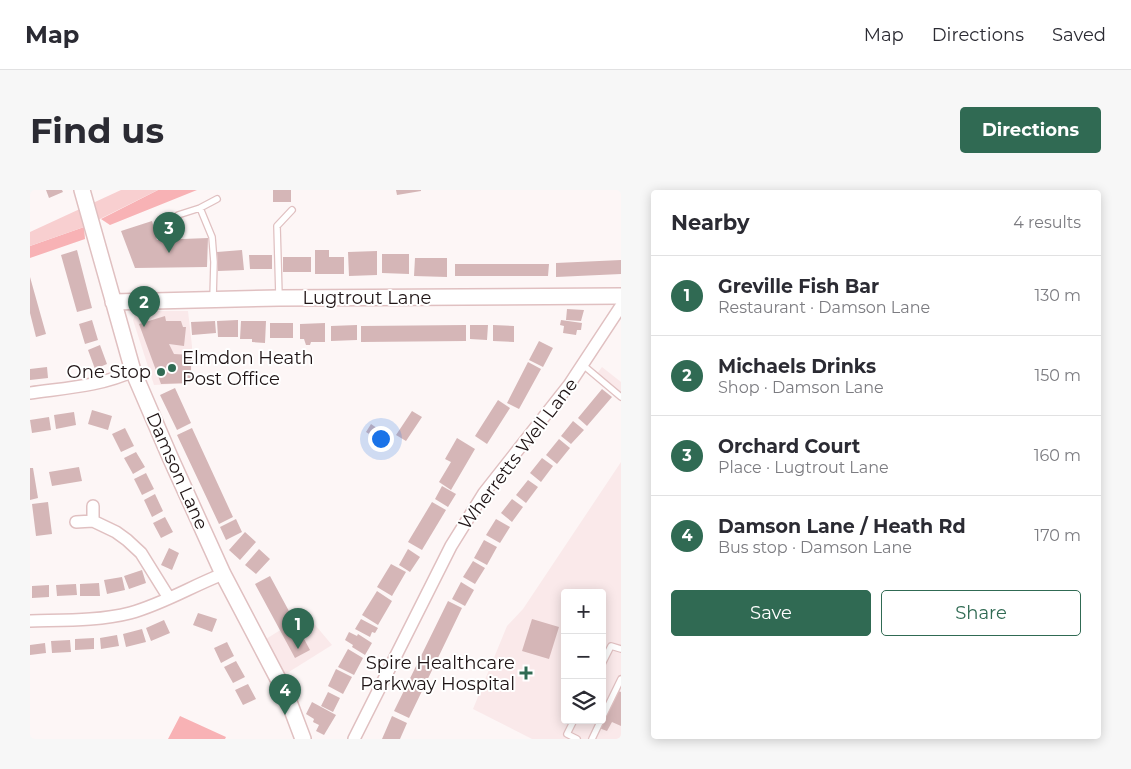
<!DOCTYPE html>
<html lang="en">
<head>
<meta charset="utf-8">
<style>
  :root { --surface:#fff; --page:#f7f7f7; --text:#2b2b33; --muted:#7c7c81; --line:#e1e1e2; --accent:#306a53 }
  body { margin:0; font-family:Montserrat,sans-serif; background:var(--page); color:var(--text) }
  .controls { position:absolute; right:15px; bottom:15px; display:grid; overflow:hidden; border-radius:5px; box-shadow:0 2px 12px #0003 }
  .controls button { width:45px; height:45px; display:grid; place-items:center; padding:0; border:0; border-bottom:1px solid var(--line); background:var(--surface); color:var(--text); font:25px sans-serif }
  .you { position:absolute; left:350px; top:248px; width:18px; height:18px; margin:-12px; border:4px solid #fff; border-radius:50%; background:#1a73e8; box-shadow:0 0 0 8px #1a73e833 }
  .badge { display:grid; place-items:center; width:32px; height:32px; border-radius:50%; background:var(--accent); color:#fff; font-size:16px; font-weight:700 }
  .pin { position:absolute; translate:-50% -41px; filter:drop-shadow(0 1px 2px #0008) }
  .pin::after { content:''; position:absolute; top:26px; width:18px; height:15px; background:inherit; clip-path:polygon(0 0,100% 0,50% 100%) }
  .list { margin:0; padding:0; list-style:none }
  h2 { display:flex; justify-content:space-between; align-items:center; height:65px; margin:0; padding:0 20px; font-size:21px }
  h2 small { font-size:16px; font-weight:400; color:var(--muted) }
  .list li { display:grid; grid-template-columns:32px 1fr auto; gap:15px; align-items:center; box-sizing:border-box; height:80px; padding:0 20px; border-top:1px solid var(--line) }
  .list b { display:block; font-size:19px; white-space:nowrap }
  .list p { margin:0; font-size:16px; white-space:nowrap; color:var(--muted) }
  .list em { font-size:16px; font-style:normal; color:var(--muted) }
  .actions { display:flex; gap:10px; padding:15px 20px }
  .actions a { flex:1; padding:11px 0; border:1px solid var(--accent); border-radius:5px; text-align:center; font-size:18px; color:var(--accent) }
  .actions .main { background:var(--accent); color:#fff }
  .icon { flex:none; width:28px; height:28px; fill:none; stroke:currentColor; stroke-width:2; stroke-linecap:round; stroke-linejoin:round }
  .map { position:relative; flex:none; width:591px; height:549px; overflow:hidden; border-radius:5px }
  header { display:flex; align-items:center; gap:30px; box-sizing:border-box; height:70px; padding:0 25px; background:var(--surface); border-bottom:1px solid var(--line) }
  header strong { font-size:24px }
  nav { display:flex; gap:28px; margin-inline-start:auto; font-size:18px }
  .intro { display:flex; align-items:center; justify-content:space-between; box-sizing:border-box; height:120px; padding:0 30px }
  h1 { margin:0; font-size:35px }
  .button { padding:12px 22px; border-radius:5px; background:var(--accent); color:#fff; font-size:18px; font-weight:700 }
  main { display:flex; gap:30px; padding:0 30px }
  aside { flex:1; background:var(--surface); border-radius:5px; box-shadow:0 2px 12px #0003 }
  .map>svg:first-child { display:block }
  .built { fill:#fae9ea; fill-rule:evenodd }
  .green { fill:#f8b2b5 }
  .water { fill:#f8cfd0 }
  .building { fill:#d5b6b7 }
  .lines { fill:none; stroke-linecap:round; stroke-linejoin:round }
  .lane-casing { stroke:#e0c0c1; stroke-width:8 }
  .street-casing { stroke:#e0c0c1; stroke-width:14 }
  .secondary-casing { stroke:#e0c0c1; stroke-width:18 }
  .lane { stroke:#fff; stroke-width:5.5 }
  .street { stroke:#fff; stroke-width:11 }
  .secondary { stroke:#fff; stroke-width:15 }
  .poi-dot { fill:#306a53; stroke:#fff; stroke-width:2 }
  .labels { text-anchor:middle; stroke-width:4; stroke-linejoin:round; paint-order:stroke }
  .street-label { font-size:18px; fill:#1f1415; stroke:#fff }
  .poi-label { font-size:18px; fill:#1f1415; stroke:#fff; text-anchor:end }
</style>
</head>
<body>
<header>
<strong>Map</strong>
<nav><a>Map</a><a>Directions</a><a>Saved</a></nav>
</header>
<div class="intro"><h1>Find us</h1><a class="button">Directions</a></div>
<main>
<div class="map">
<svg width="591" height="549" viewBox="0 0 591 549">
  <rect width="100%" height="100%" fill="#fdf6f6"/>
  <path class="built" d="M107,121H158L162,156L161,193L124,195L103,130Z
    M572,177L591,192V205L566,185Z
    M591,272V549H502L443,519L477,436L493,419ZM535,403H572V530H535Z
    M276,424L302,455L254,485L236,449Z"/>
  <path class="green" d="M128,0H167L80,35L71,29Z
    M54,37L55,49L0,68V56Z
    M150,526L196,547L195,549H138Z"/>
  <path class="water" d="M91,0H128L54,37L0,56V42Z"/>
  <path class="building" d="M16,0H32L33,2L19,8Z
    M243,0H261V12H243Z
    M366,0H391V1L367,5Z
    M122,31L127,50L178,48L177,77L105,78L91,41Z
    M47,60L62,118L47,122L31,65Z
    M212,60L214,80L188,81L187,62Z
    M285,60H299V67H314V84H285Z
    M347,61V85L319,86L318,62Z
    M352,64H379V84L352,83Z
    M219,65H242V79H220Z
    M253,67H281V82H253Z
    M385,68H417V87L384,86Z
    M591,70V84L526,87V73Z
    M425,74H519L518,86H425Z
    M0,87L16,144L6,147L0,123Z
    M537,119L554,120L551,131L536,130Z
    M135,126L136,131H151L153,137H156L154,156L139,154L144,164L161,165V193L131,194L109,134Z
    M62,130L68,150L55,154L49,134Z
    M208,130V147H188L187,131Z
    M531,130L552,133L551,140H547L546,145L533,143L534,136L530,135Z
    M185,131L186,143L162,145L161,132Z
    M211,131H236L235,153L222,152V149H210Z
    M240,133H263V148H240Z
    M295,133V152H281L280,155H276L274,149H270V134Z
    M327,135V150L301,151V136Z
    M436,135V151L331,152V136Z
    M440,135H458L457,150L440,149Z
    M463,135L484,136V152L463,151Z
    M509,151L523,158L513,177L499,170Z
    M70,155L77,174L65,179L58,160Z
    M498,172L511,179L489,219L477,213Z
    M17,177L18,188L0,190V179Z
    M145,198L161,233L147,240L130,205Z
    M572,199L582,207L557,236L548,228Z
    M468,210L480,218L457,254L445,246Z
    M62,220L82,226L78,240L58,234Z
    M382,221L392,227L376,251L366,245Z
    M44,222L46,235L26,239L24,225Z
    M19,227L21,240L2,243L0,230Z
    M543,231L554,240L541,254L531,246Z
    M341,234L363,249L358,256L336,242Z
    M95,238L104,256L91,262L82,244Z
    M162,238L203,327L189,334L147,245Z
    M427,248L445,259L421,300L409,292L421,272L415,269Z
    M529,249L540,258L527,274L516,265Z
    M106,262L115,277L103,284L94,268Z
    M512,268L523,276L511,292L500,283Z
    M49,277L52,291L22,296L19,282Z
    M0,278H3L8,308L0,310Z
    M116,283L124,299L112,305L104,289Z
    M498,290L508,297L496,313L486,305Z
    M412,296L426,304L418,317L405,309Z
    M125,304L133,321L122,327L114,310Z
    M482,309L493,317L482,332L471,323Z
    M18,312L22,344L6,346L2,314Z
    M402,312L416,320L392,360L378,352Z
    M135,327L143,342L131,348L123,333Z
    M206,329L212,342L196,350L190,337Z
    M466,329L480,337L470,353L456,345Z
    M215,342L226,352L210,370L199,360Z
    M454,350L467,357L457,375L444,368Z
    M139,358L149,363L142,380L131,375Z
    M229,359L240,369L226,384L215,375Z
    M378,359L390,367L380,382L369,375Z
    M443,371L455,378L445,394L433,387Z
    M361,374L376,382L362,406L347,397Z
    M112,380L116,393L99,399L94,386Z
    M240,386L280,460L265,468L225,394Z
    M92,387L95,400L77,404L74,390Z
    M431,392L444,400L435,416L422,409Z
    M69,393L70,406H50V394Z
    M46,394L47,405L27,406L26,395Z
    M19,395V407L2,408V396Z
    M347,401L362,411L348,435L332,425Z
    M418,411L432,418L379,528L364,521Z
    M168,423L187,429L182,442L163,435Z
    M331,429L348,438L345,443L342,442L340,447L325,439Z
    M502,429L529,437L519,469L492,461Z
    M134,430L140,443L121,451L116,438Z
    M112,439L116,452L96,457L93,444Z
    M319,442L327,446L328,444L342,453L335,465L322,457L323,455L315,450Z
    M87,445L89,456L71,459L70,448Z
    M64,448V459L45,460V449Z
    M40,450L41,462L22,463L21,451Z
    M197,452L204,466L191,473L184,458Z
    M15,453L16,463L0,465V455Z
    M318,459L333,468L324,485L308,477Z
    M206,471L215,487L203,493L194,477Z
    M306,479L322,487L313,504L298,496Z
    M218,494L226,509L213,515L205,500Z
    M588,501L591,502V536L582,532L577,541L569,538Z
    M298,502L310,508L303,522L291,516Z
    M282,512L306,525L294,545L286,541L289,535L283,532L284,529L276,524Z
    M362,526L377,533L370,549H352Z"/>
  <g class="lines">
    <g class="lane-casing">
      <path id="lane" d="M170,18L182,47L184,72L183,109
        M148,25L170,18L187,9
        M249,106L247,36L262,20
        M553,175L591,207
        M572,474L581,456L591,459
        M572,528L591,489
        M544,530L537,544L547,549
        M562,549L571,530"/>
    </g>
    <g class="street-casing">
      <path id="street" d="M0,203C34,198 72,196 103,181
        M63,316V331
        M46,332L63,331L86,342L97,350L111,363L139,408
        M0,431C33,430 69,431 100,423C133,414 162,396 193,384
        M324,549L421,356L454,303L539,195L591,116"/>
    </g>
    <g class="secondary-casing">
      <path id="secondary" d="M52,0L103,181L140,267L193,384L256,504L273,549
        M83,112L249,108L591,106"/>
    </g>
    <use href="#lane" class="lane"/>
    <use href="#street" class="street"/>
    <use href="#secondary" class="secondary"/>
  </g>
  <g class="poi-dot">
    <circle cx="142" cy="178" r="5"/>
    <circle cx="131" cy="182" r="5"/>
    <path d="M493.5 475.5h5v5h5v5h-5v5h-5v-5h-5v-5h5z"/>
  </g>
  <g class="labels">
    <g class="street-label">
      <text x="337" y="114">Lugtrout Lane</text>
      <text transform="translate(488 264) rotate(-53)" y="6">Wherretts Well Lane</text>
      <text transform="translate(147 281) rotate(66)" y="6">Damson Lane</text>
    </g>
    <g class="poi-label">
      <text x="152" y="174" text-anchor="start">Elmdon Heath<tspan x="152" dy="21">Post Office</tspan></text>
      <text x="121" y="188">One Stop</text>
      <text x="485" y="479">Spire Healthcare<tspan x="485" dy="21">Parkway Hospital</tspan></text>
    </g>
  </g>
</svg>
<div class="controls">
<button>+</button>
<button>−</button>
<button><svg class="icon" aria-label="layers" viewBox="0 0 24 24"><path d="M12 4l9 5-9 5-9-5zM3 14l9 5 9-5"/></svg></button>
</div>
<div class="you"></div>
<div class="pin badge" style="left:268px;top:459px">1</div>
<div class="pin badge" style="left:114px;top:137px">2</div>
<div class="pin badge" style="left:139px;top:63px">3</div>
<div class="pin badge" style="left:255px;top:525px">4</div>
</div>
<aside>
<h2>Nearby<small>4 results</small></h2>
<ul class="list">
<li><span class="badge">1</span><div><b>Greville Fish Bar</b><p>Restaurant · Damson Lane</p></div><em>130 m</em></li>
<li><span class="badge">2</span><div><b>Michaels Drinks</b><p>Shop · Damson Lane</p></div><em>150 m</em></li>
<li><span class="badge">3</span><div><b>Orchard Court</b><p>Place · Lugtrout Lane</p></div><em>160 m</em></li>
<li><span class="badge">4</span><div><b>Damson Lane / Heath Rd</b><p>Bus stop · Damson Lane</p></div><em>170 m</em></li>
</ul>
<div class="actions"><a class="main">Save</a><a>Share</a></div>
</aside>
</main>
</body>
</html>
